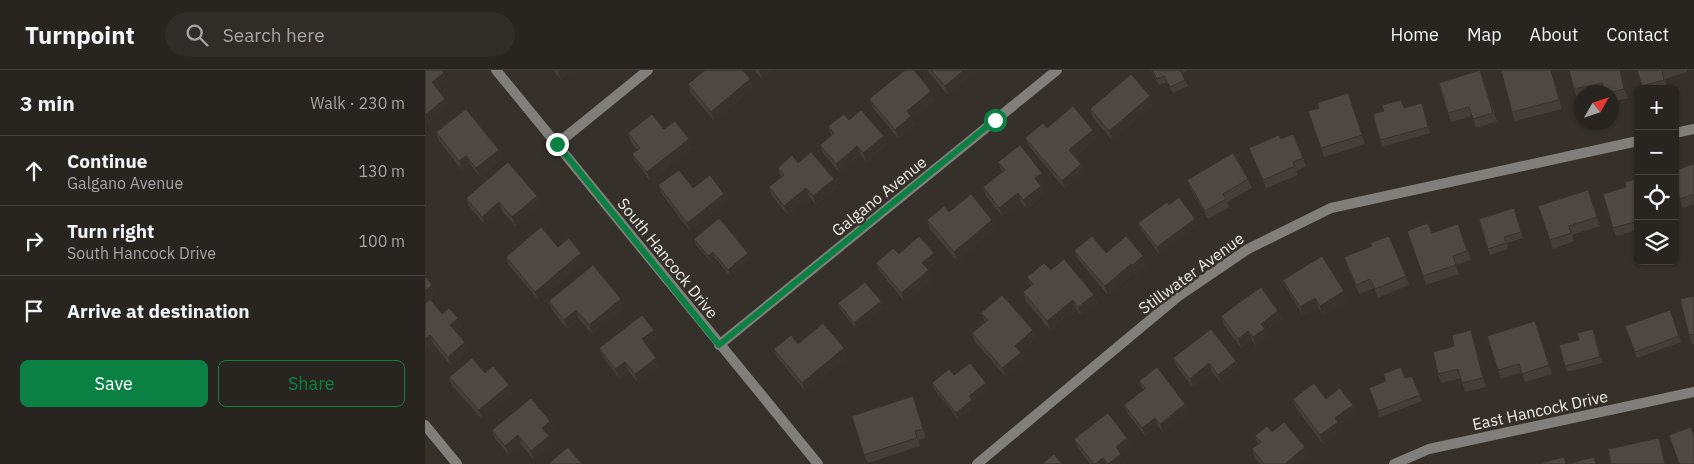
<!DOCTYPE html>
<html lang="en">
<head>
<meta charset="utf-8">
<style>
  :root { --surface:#282520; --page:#302d29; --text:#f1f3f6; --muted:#a5a5a5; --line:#44423e; --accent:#0b8043 }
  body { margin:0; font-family:"IBM Plex Sans",sans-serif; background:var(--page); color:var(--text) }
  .controls { position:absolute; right:15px; top:15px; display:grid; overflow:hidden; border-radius:8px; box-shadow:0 1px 4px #0004 }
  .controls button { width:45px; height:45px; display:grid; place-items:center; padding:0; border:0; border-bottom:1px solid var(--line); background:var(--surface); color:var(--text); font:25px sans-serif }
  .compass { position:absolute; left:1149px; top:15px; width:45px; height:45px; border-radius:50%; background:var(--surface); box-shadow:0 1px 4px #0004; rotate:51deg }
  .stop { position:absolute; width:15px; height:15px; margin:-11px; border:4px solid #0b8043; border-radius:50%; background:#fff }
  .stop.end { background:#0b8043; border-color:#fff; box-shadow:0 1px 5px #0008 }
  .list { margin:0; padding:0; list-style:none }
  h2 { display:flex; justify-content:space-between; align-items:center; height:65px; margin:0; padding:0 20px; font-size:21px }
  h2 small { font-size:16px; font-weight:400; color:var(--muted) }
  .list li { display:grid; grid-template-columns:32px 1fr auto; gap:15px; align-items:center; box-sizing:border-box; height:70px; padding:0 20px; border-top:1px solid var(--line) }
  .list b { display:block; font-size:19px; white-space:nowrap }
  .list p { margin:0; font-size:16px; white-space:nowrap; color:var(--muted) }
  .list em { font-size:16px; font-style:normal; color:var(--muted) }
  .actions { display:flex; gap:10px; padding:15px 20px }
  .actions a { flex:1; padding:11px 0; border:1px solid var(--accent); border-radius:8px; text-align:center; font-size:18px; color:var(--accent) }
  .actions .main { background:var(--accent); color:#fff }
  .icon { flex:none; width:28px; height:28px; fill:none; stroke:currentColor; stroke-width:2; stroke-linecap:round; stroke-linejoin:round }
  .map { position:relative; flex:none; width:1269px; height:394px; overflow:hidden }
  header { display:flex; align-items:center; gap:30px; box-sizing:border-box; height:70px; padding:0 25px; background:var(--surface); border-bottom:1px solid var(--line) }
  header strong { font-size:24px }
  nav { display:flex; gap:28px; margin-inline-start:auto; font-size:18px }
  .search { width:350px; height:45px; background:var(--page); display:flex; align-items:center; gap:12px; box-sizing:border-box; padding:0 18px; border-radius:28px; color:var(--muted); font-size:19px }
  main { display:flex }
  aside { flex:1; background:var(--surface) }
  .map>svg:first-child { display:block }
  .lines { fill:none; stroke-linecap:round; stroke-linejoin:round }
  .street { stroke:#817f7b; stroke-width:10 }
  .wall { fill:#433e39 }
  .shaded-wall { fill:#37322e }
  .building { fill:#4e4842; stroke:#37322e }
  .route { stroke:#0b8043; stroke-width:6 }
  .labels { text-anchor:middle; stroke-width:5; stroke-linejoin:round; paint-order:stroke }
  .street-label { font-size:16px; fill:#efede8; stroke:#35312a }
</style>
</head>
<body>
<header>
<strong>Turnpoint</strong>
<div class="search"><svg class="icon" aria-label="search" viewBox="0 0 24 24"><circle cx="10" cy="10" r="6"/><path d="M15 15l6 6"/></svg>Search here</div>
<nav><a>Home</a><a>Map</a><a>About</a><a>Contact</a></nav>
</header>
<main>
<aside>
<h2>3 min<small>Walk · 230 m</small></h2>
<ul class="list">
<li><svg class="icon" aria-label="ahead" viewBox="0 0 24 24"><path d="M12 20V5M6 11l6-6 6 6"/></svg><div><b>Continue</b><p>Galgano Avenue</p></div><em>130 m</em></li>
<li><svg class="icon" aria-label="right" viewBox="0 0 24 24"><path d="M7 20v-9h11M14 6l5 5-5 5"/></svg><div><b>Turn right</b><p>South Hancock Drive</p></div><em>100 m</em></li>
<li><svg class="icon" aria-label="arrive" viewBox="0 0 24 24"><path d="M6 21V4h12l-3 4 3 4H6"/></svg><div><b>Arrive at destination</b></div></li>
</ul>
<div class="actions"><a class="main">Save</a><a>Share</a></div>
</aside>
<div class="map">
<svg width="1269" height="394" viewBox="0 0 1269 394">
  <rect width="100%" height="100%" fill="#35312a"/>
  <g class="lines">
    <path class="street" d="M71,0L393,394
      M1250,63L1269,59
      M132,74L223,0
      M294,275L632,0
      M0,355L32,394
      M552,394L755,225L823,179L906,138L1213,71
      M969,394L1004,379L1269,322"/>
  </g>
  <path class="wall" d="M128,0H149L136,10Z
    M329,0H348L337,9Z
    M502,0H553L523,25Z
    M726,0H764L757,3L763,16L748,23L742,12L734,15Z
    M1055,0L1072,51L1051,58L1047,46L1026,52L1023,43Z
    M1076,0H1127L1137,39L1090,51L1087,42Z
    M1196,0L1203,28L1186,32V22H1156V27L1152,28L1149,19Z
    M1212,0H1262V2L1240,9L1243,19H1218Z
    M325,9L328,18L289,51L266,23L263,14Z
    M923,23L940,74L899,87L883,41L894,38Z
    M725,26L728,35L687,70L668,48L665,39Z
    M444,29L510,30L487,48L490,55L473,68L448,38Z
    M979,38L999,40L1005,63L957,77L955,70Z
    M424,50L459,66L462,75L441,92L435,84L414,102L398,83L395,75L406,65L403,56Z
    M239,59L267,78L225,111L211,92L207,84L212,80L206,72L203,63Z
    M11,62L74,80L77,89L55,107L45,94L37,100L14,71Z
    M600,68H671L650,86L656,94L659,103L640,119L604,76Z
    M856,69L878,88L881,96L871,101L873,105L841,118L824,78Z
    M573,92L620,112L616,115L619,125L602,139L596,132L577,146L561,126L558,117L577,102Z
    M373,93L409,109L412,118L391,135L384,126L362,144L347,126L344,117L356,107L353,98Z
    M1269,94V134L1258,138L1250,115Z
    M1213,108V160L1191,166L1188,158L1201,117Z
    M823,109L827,118L802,132L804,137L783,149L765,118L762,110Z
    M233,115L268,118L299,124L302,133L265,161L237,124Z
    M1163,120L1175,156L1147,165L1149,171L1128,179L1113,136Z
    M112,126L115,135L90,156L77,141L60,155L44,136L41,128Z
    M744,135L770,149L773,155L734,184L716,159L713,153Z
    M524,142L567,150L570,159L532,191L505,159L502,150Z
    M1091,145L1098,168L1082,173L1083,179L1065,185L1063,179Z
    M1033,154L1046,190L1031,195L1034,204L1001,215L982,161L1007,163Z
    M269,169L325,189L305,206L290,188L286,192L271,175Z
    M133,177L160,191L113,230L84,195L81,187Z
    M649,181L681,183L721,195L711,204L710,202L683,225L653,189Z
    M474,184L512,192L503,199L507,209L480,232L454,201L451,193Z
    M922,196L981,206L984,215L953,228L949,218L934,224Z
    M626,200L669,225L672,233L657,246L651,239L625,260L601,231L598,222L606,216L602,207Z
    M858,210L922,230L898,245L893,237L878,246L862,219Z
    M1269,226V274H1267L1264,265Z
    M124,231L199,238L167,264L154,249L142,259L127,240Z
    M456,231L458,238L431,259L416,240L413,233Z
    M0,234L17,244L33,248L36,257L31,261L43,281L26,296L8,274L0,281Z
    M1245,240L1256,272L1212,288L1200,256Z
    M853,241L857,249L841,261L843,268L831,276L827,270L816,278L799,255L796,246Z
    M556,243L608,260L611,269L595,282L599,291L581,307L550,272L547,263L560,252Z
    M1046,260L1049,269L1061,317L1040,322L1036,308L1016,313L1013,304L1029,276Z
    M1113,260L1127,304L1100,312L1097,302L1076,309L1073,300Z
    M1170,265L1178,293L1142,302L1140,296L1154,270Z
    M232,269L222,276L234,297L213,313L203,300L194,308L178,287L174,278Z
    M373,274L419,278L422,287L380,321L352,287L349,279Z
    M748,288L811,291L814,300L797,314L787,302L768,317L752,297Z
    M987,306L997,331L955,347L944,318L980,308Z
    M24,307L84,315L87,324L57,349L27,316Z
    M714,311L760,334L763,343L738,363L733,356L720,366L703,344L699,335L718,320Z
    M507,313H561L563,319L548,331L549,336L533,349L509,319Z
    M488,326L501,368L493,370L495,376L443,393L439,385Z
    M868,329L928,335L931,344L914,356L916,360L898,374L871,338Z
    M125,351L128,360L123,364L128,374L109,390L96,374L84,385L70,369L67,360Z
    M847,362L880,377L883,386L873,394H835L830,388L827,379L833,374L830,366Z
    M702,368L705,377L696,384L699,393L698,394H665L653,378L649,369Z"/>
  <path class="shaded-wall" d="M135,0H149L136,10L133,2Z
    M334,0H348L337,9Z
    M352,0H360L354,5Z
    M539,0H553L523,25L520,16Z
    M1126,0H1127L1137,39L1134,30Z
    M1195,0H1196L1203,28L1199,19Z
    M19,3L23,11L10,21L7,12Z
    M325,9L328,18L289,51L286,42Z
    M506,21L510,30L487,48L490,55L473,68L470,60L482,41Z
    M725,26L728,35L687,70L684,61Z
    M20,29L23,37L0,56V45Z
    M668,60L671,68L647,88L644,80Z
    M459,66L462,75L441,92L438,83Z
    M264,69L267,78L225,111L222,102Z
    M432,76L435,84L414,102L411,94Z
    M74,80L77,89L55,107L51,98Z
    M41,86L45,94L37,100L34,91Z
    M656,94L659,103L640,119L637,111Z
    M617,103L620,112L613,117L610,108Z
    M409,109L412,118L391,135L388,126Z
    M616,116L619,125L602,139L598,130Z
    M381,118L384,126L362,144L359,136Z
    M593,123L596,132L577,146L574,138Z
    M299,124L302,133L265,161L262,153Z
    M112,126L115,135L90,156L87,147Z
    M74,132L77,141L60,155L57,147Z
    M770,149L773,155L734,184L732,177Z
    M567,150L570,159L532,191L529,182Z
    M288,182L290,188L286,192L283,186Z
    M156,183L160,191L113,230L110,222Z
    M323,183L325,189L305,206L303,200Z
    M509,183L512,192L500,201L497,193Z
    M718,186L721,195L711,204L708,195Z
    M706,194L710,202L683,225L680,216Z
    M504,200L507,209L480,232L476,223Z
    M7,215L10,224L0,232V221Z
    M919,221L922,230L898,245L895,236Z
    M669,225L672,233L657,246L653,237Z
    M890,228L893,237L878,246L875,237Z
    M196,229L199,238L167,264L164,255Z
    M648,230L651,239L625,260L622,251Z
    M456,231L458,238L431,259L429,253Z
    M151,240L154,249L142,259L139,250Z
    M853,241L857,249L841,261L843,268L831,276L828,267L836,254Z
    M33,248L36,257L28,263L25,255Z
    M1168,259L1170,265L1178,293L1175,287Z
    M229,260L232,269L220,278L217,269Z
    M608,260L611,269L593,284L590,276Z
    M1046,260L1049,269L1061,317L1058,308Z
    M823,261L827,270L816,278L813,269Z
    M5,265L8,274L0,281V269Z
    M40,272L43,281L26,296L23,287Z
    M419,278L422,287L380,321L377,313Z
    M596,283L599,291L581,307L577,298Z
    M231,288L234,297L213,313L210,304Z
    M811,291L814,300L797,314L793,305Z
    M200,292L203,300L194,308L190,299Z
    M784,293L787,302L768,317L765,309Z
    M561,313L563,319L548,331L549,336L533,349L531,343L544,326Z
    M84,315L87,324L57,349L54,340Z
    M760,334L763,343L738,363L735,354Z
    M928,335L931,344L914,356L916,360L898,374L895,365L910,348Z
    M730,348L733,356L720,366L717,358Z
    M125,351L128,360L121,366L117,358Z
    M93,365L96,374L84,385L80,376Z
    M124,366L128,374L109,390L106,381Z
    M702,368L705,377L696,384L699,393L698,394H683L691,377Z
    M1234,368L1237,377L1241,394H1240Z
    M880,377L883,386L873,394H860Z
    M678,388L681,394H670Z"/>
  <path class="building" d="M0,0H17L19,3L7,12L20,29L0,45Z
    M280,0H318L325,9L286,42L263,14Z
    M480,0H489L506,21L482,41L486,46L470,60L444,29Z
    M506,0H539L520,16Z
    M727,0H755L760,10L745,17L739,6L732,9Z
    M1055,0L1068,43L1048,49L1044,37L1023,43L1014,13Z
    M1076,0H1126L1134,30L1087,42Z
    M1144,0H1195L1199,19L1186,22H1179L1177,13L1149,19Z
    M1212,0H1237L1239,10L1217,16Z
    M706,4L725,26L684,61L665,39Z
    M923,23L937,65L896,78L883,41L894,38L892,33Z
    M976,30L979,38L997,33L1003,57L955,70L948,44L959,41L957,35Z
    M648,36L668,60L644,80L656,94L637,111L600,68L618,53L622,58Z
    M41,39L74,80L51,98L41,86L34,91L11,62Z
    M436,40L459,66L438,83L432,76L411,94L395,75L409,63L403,56L419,44L424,50Z
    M227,44L239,59L250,51L264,69L222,102L207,84L215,78L203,63Z
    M868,64L878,88L868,92L870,96L838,110L824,78L854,65L856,69Z
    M595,75L617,103L610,108L616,116L598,130L593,123L574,138L558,117L580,100L573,92Z
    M386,82L409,109L388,126L381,118L359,136L344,117L359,105L353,98L367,85L373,93Z
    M808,83L823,109L798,124L801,129L780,141L762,110Z
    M83,92L112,126L87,147L74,132L57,147L41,128Z
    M1269,94V124L1255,129L1250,115V100Z
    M254,100L268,118L285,105L299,124L262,153L233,115Z
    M1213,108V151L1188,158L1178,124L1201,117L1200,112Z
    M1163,120L1172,147L1144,156L1146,163L1125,170L1113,136Z
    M546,124L567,150L529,182L502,150L519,136L524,142Z
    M754,127L770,149L732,177L713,153L742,132L744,135Z
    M1089,138L1096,162L1079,167L1081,173L1063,179L1054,149Z
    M294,148L323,183L303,200L288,182L283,186L269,169Z
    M1003,153L1007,163L1033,154L1042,181L1028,186L1031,195L998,206L982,161Z
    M116,157L133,177L144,168L156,183L110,222L81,187Z
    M494,166L509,183L497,193L504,200L476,223L451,193L468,178L474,184Z
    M667,166L681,183L701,166L718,186L708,195L706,194L680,216L649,181Z
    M964,166L981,206L950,219L945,209L931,215L919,187L947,176L945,173Z
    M897,186L919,221L895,236L890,228L875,237L858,210Z
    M639,189L669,225L653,237L648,230L622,251L598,222L608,214L602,207L619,193L626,200Z
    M168,195L196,229L164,255L151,240L139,250L124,231Z
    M0,206L7,215L0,221Z
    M440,212L456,231L429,253L413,233Z
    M836,217L853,241L836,254L840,259L828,267L823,261L813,269L796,246Z
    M577,225L608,260L590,276L596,283L577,298L547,263L563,250L556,243Z
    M1269,226V264L1264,265L1255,229Z
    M5,229L17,244L24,238L33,248L25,255L40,272L23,287L5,265L0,269V234Z
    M1245,240L1254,266L1210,282L1200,256Z
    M217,245L229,260L217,269L231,288L210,304L200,292L190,299L174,278Z
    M1110,251L1124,295L1097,304L1094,294L1073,300L1062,266Z
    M398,253L419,278L377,313L349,279L366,265L373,274Z
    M786,259L811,291L793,305L784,293L765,309L748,288Z
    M1168,259L1175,287L1140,296L1134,275L1154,270L1152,263Z
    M1046,260L1058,308L1037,313L1033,299L1013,304L1008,282L1029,276L1027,265Z
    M47,288L60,303L68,296L84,315L54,340L24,307Z
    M545,293L561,313L544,326L547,330L531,343L507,313L524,299L529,305Z
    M732,297L760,334L735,354L730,348L717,358L699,335L721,318L714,311Z
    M976,297L980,308L987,306L995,325L953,341L944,318L961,311L958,304Z
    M889,313L901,329L915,318L928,335L910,348L913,352L895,365L868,329Z
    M488,326L498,359L490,361L492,368L439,385L427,346Z
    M106,328L125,351L117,358L124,366L106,381L93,365L80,376L67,360Z
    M683,343L702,368L691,377L696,384L683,394L678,388L670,394H669L649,369Z
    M859,352L880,377L860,394H839L827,379L836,372L830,366L842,356L847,362Z
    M1266,357L1269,366V394H1254L1244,365Z
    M1234,368L1240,394H1186L1183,379Z
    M143,377L157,394H123Z
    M629,384L637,394H617Z
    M1139,387L1141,394H1117V393Z
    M1169,387L1171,394H1142Z"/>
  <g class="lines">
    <path class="route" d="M132,74L294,275L570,50"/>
  </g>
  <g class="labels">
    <g class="street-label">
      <text transform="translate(454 126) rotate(-39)" y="6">Galgano Avenue</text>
      <text transform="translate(243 188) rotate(51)" y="6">South Hancock Drive</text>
      <text transform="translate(766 203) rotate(-36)" y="6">Stillwater Avenue</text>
      <text transform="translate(1115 340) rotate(-12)" y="6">East Hancock Drive</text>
    </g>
  </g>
</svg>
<div class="controls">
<button>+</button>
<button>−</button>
<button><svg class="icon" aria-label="locate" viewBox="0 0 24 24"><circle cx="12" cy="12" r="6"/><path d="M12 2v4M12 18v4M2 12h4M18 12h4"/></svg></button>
<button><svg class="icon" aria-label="layers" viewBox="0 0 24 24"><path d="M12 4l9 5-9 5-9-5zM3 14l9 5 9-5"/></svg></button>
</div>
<svg class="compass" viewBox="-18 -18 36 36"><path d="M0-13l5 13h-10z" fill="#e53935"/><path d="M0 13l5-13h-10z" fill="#a5a5a5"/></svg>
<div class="stop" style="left:570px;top:50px"></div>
<div class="stop end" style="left:132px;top:74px"></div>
</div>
</main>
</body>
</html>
